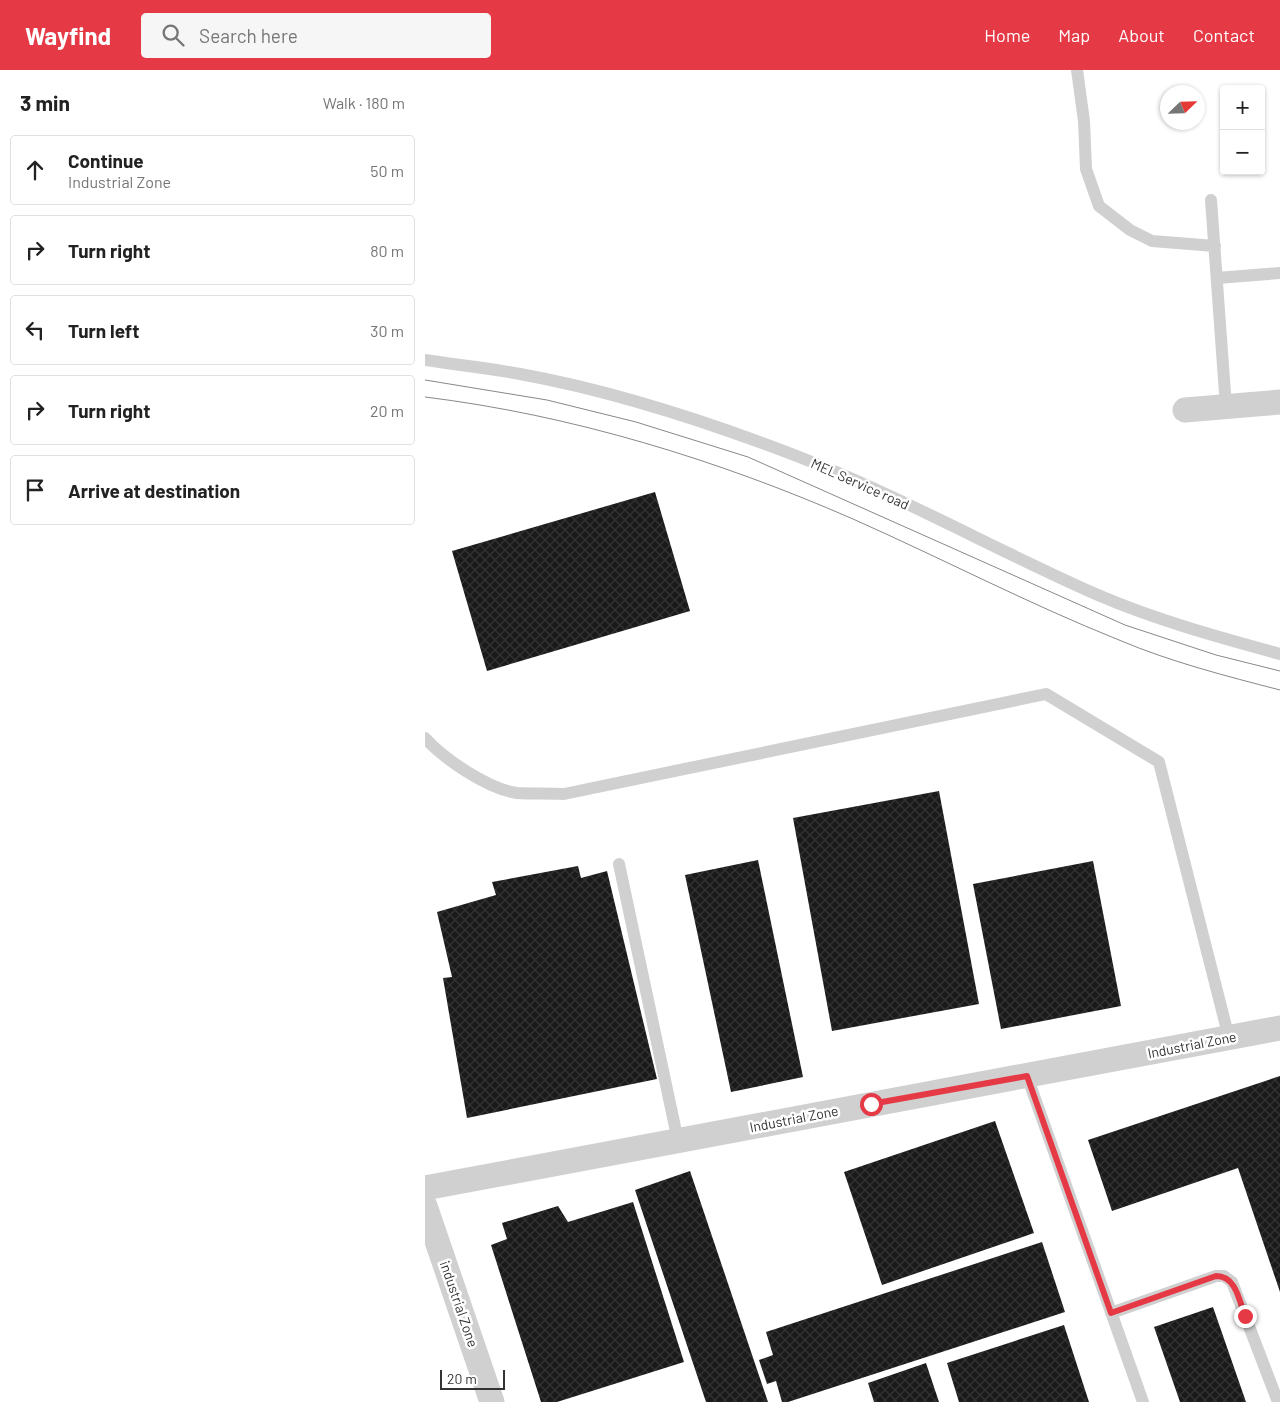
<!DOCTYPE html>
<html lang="en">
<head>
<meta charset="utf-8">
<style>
  :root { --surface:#fff; --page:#f6f6f6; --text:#222; --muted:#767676; --line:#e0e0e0; --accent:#e63946 }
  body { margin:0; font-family:Barlow,sans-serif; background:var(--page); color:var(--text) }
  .controls { position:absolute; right:15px; top:15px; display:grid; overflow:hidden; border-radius:5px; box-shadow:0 1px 4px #0004 }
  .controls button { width:45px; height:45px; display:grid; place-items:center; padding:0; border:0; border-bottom:1px solid var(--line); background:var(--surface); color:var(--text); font:25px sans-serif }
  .compass { position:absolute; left:735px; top:15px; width:45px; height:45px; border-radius:50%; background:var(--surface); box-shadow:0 1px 4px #0004; rotate:67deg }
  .scale { position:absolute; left:15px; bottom:12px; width:65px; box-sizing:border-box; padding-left:5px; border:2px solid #333; border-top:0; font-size:14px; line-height:18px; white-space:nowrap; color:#333; -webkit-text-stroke:4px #fff; paint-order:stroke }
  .stop { position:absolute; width:15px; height:15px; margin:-11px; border:4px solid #e63946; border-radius:50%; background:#fff }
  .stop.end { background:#e63946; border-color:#fff; box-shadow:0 1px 5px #0008 }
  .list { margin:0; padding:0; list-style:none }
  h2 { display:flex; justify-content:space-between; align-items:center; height:65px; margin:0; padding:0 20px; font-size:21px }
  h2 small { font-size:16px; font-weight:400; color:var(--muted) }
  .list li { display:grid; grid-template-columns:32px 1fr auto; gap:15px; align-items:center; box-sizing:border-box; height:70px; margin:0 10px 10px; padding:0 10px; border:1px solid var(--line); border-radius:5px }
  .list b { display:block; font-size:19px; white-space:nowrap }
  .list p { margin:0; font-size:16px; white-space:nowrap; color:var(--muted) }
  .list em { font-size:16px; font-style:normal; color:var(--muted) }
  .icon { flex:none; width:28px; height:28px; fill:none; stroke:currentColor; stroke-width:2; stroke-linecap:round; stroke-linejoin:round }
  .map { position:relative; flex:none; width:855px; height:1332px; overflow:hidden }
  header { display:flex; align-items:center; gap:30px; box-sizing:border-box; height:70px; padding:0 25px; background:var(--accent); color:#fff }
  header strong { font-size:24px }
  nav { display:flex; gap:28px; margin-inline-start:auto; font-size:18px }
  .search { width:350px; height:45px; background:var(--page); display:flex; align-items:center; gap:12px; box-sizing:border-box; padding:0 18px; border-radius:5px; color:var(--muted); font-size:19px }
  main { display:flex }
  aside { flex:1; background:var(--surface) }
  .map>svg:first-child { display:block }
  .building { fill:url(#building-cross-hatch) }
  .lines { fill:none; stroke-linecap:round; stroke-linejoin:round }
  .service { stroke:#d0d0d0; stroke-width:12 }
  .minor { stroke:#d0d0d0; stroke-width:25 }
  .tram { stroke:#888; stroke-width:1 }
  .route { stroke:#e63946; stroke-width:6 }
  .labels { text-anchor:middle; stroke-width:5; stroke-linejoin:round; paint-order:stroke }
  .street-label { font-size:14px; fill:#333; stroke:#fff }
</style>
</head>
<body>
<header>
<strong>Wayfind</strong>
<div class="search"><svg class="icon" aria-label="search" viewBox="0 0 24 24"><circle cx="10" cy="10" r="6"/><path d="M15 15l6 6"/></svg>Search here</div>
<nav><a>Home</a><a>Map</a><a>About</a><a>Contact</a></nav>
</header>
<main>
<aside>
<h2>3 min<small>Walk · 180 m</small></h2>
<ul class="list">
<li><svg class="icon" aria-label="ahead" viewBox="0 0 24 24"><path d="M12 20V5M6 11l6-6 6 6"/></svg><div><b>Continue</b><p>Industrial Zone</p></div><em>50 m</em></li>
<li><svg class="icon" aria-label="right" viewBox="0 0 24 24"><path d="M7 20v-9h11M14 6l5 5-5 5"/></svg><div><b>Turn right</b></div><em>80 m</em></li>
<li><svg class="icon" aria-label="left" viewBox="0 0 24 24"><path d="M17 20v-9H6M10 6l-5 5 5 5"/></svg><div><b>Turn left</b></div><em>30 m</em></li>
<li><svg class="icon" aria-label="right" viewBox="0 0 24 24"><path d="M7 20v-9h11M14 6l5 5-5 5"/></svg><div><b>Turn right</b></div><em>20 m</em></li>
<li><svg class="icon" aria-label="arrive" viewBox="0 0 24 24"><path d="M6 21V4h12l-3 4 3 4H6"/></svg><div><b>Arrive at destination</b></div></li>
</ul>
</aside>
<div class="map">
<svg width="855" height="1332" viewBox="0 0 855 1332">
  <defs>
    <pattern id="building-cross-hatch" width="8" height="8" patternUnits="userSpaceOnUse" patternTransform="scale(1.25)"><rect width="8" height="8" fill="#1a1a1a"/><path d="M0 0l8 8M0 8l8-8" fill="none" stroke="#333"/></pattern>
  </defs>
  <rect width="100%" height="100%" fill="#fff"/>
  <path class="building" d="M230,422L265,541L62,601L27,481Z
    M514,721L554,934L407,961L368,748Z
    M333,790L378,1007L306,1022L260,805Z
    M668,791L696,936L576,959L548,814Z
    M153,796L156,808L182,801L232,1009L42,1048L18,908L27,907L12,842L71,825L67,812Z
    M855,1006V1222L813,1098L687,1141L663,1070Z
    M570,1051L609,1163L457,1215L419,1102Z
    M265,1101L343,1332H281L210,1120Z
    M208,1132L259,1292L132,1332H116L66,1175L82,1169L77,1153L133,1136L143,1152Z
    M617,1172L640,1242L363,1332H357L351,1311L342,1314L334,1290L348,1285L341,1262Z
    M788,1237L821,1332H755L729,1257Z
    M639,1255L664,1332H534L522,1293Z
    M501,1293L514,1332H449L443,1313Z"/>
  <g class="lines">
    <path class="service" d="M652,0L659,51L661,99L674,136L705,160L727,171L790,176
      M786,130L801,337
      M792,208L855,203
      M0,290C32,295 63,298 95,304C195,322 293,355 387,392C485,431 577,483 673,525C731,550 793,567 855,584
      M0,668C19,689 63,719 92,723C107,724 123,723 139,724L621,624L734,692L804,968
      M194,794L253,1071
      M602,1006L718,1332
      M686,1243L791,1206H799L807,1212L853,1332"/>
    <path class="minor" d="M760,340L855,332
      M0,1118L855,958
      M0,1136L67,1332"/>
    <path class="tram" d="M0,310L122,330L211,352L323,387L700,555L791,585L855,601
      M0,327C147,345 293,390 428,449C518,489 604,534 694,570C746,592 801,606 855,620"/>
  </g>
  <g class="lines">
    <path class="route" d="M446,1034L602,1006L686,1243L791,1206C811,1206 814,1230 820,1246"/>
  </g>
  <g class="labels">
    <g class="street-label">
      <text transform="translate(435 414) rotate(24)" y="5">MEL Service road</text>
      <text transform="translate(767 975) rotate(-11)" y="5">Industrial Zone</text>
      <text transform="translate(369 1049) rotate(-11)" y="5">Industrial Zone</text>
      <text transform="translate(34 1234) rotate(71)" y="5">industrial Zone</text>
    </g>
  </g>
</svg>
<div class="controls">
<button>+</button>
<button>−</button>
</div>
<svg class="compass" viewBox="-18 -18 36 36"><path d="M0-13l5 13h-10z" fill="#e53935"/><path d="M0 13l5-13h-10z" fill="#767676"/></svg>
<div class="scale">20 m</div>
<div class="stop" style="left:446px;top:1034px"></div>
<div class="stop end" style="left:820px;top:1246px"></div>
</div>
</main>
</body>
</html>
